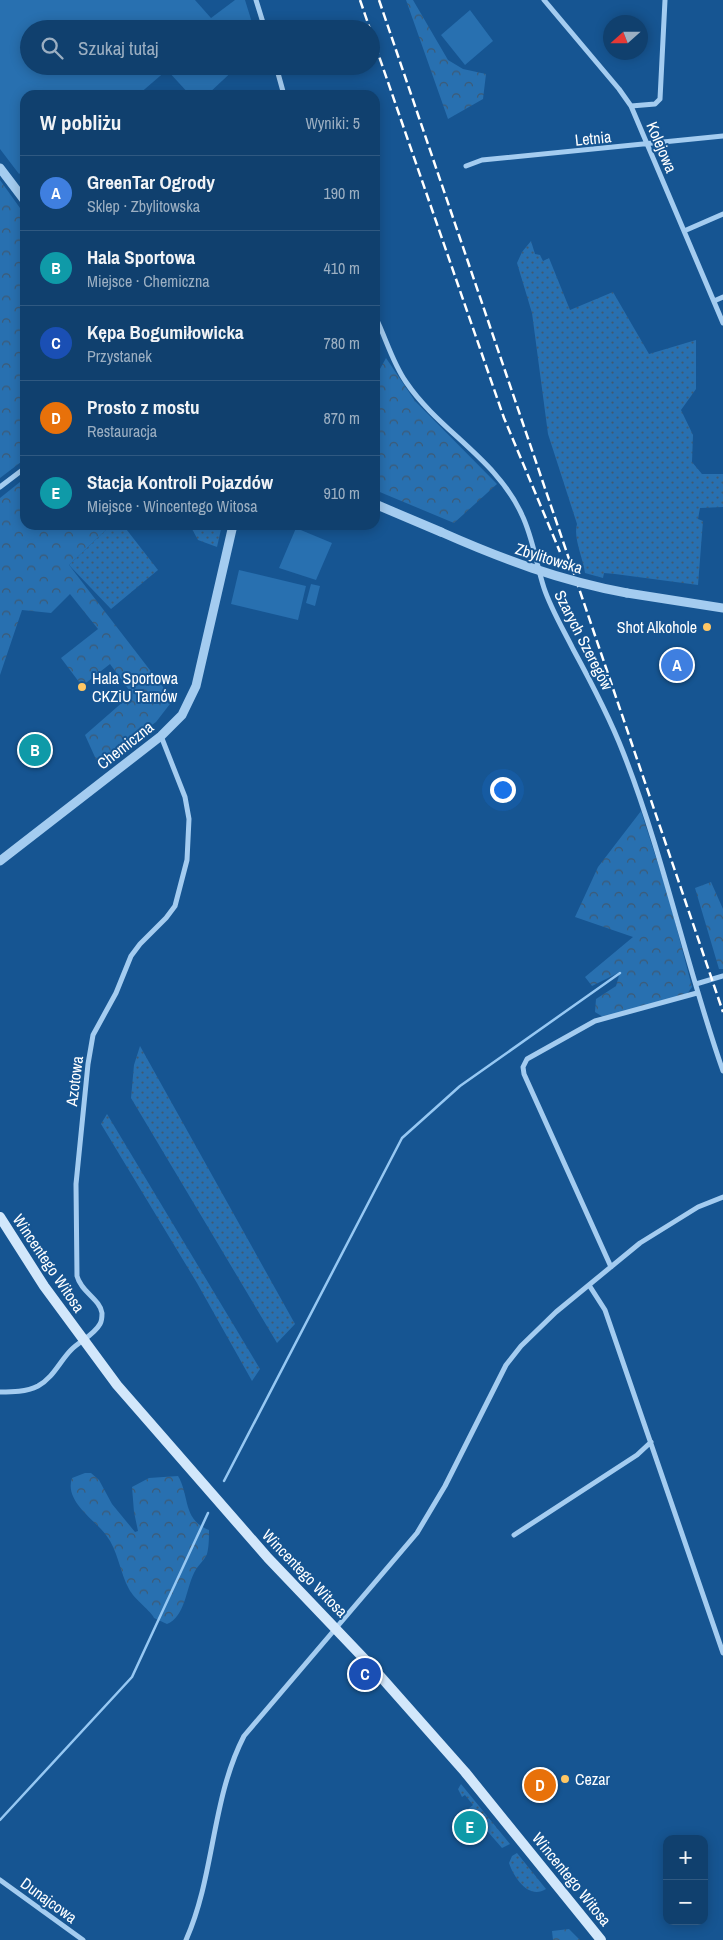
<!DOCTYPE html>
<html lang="pl">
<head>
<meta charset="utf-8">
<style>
  :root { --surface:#10406e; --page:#1e4b76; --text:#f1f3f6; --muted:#9cafc2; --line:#305981; --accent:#e797bd }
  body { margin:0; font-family:"Archivo Narrow",sans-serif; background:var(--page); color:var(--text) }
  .controls { position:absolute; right:15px; bottom:15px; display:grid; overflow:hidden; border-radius:10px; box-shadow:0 2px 12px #0003 }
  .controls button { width:45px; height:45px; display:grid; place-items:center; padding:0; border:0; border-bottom:1px solid var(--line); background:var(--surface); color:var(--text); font:25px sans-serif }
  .compass { position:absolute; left:603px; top:15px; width:45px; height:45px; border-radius:50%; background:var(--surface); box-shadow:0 2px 12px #0003; rotate:249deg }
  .you { position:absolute; left:502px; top:789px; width:18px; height:18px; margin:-12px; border:4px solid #fff; border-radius:50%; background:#1a73e8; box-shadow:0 0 0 8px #1a73e833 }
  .badge { display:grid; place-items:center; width:32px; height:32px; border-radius:50%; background:var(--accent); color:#fff; font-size:16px; font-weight:700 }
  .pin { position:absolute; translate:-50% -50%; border:2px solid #fff; box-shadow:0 1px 5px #0006 }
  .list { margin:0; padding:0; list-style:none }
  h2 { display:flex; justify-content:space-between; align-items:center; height:65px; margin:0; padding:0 20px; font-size:21px }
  h2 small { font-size:16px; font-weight:400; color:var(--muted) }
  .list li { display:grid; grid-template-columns:32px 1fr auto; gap:15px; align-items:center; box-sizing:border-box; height:75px; padding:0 20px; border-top:1px solid var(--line) }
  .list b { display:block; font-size:19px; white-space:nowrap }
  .list p { margin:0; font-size:16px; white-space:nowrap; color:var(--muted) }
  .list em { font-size:16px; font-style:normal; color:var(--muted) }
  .icon { flex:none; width:28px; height:28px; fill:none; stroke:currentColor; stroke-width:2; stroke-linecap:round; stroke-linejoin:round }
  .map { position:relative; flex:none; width:723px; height:1940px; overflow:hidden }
  .search { position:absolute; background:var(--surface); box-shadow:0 2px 12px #0003; left:20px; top:20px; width:360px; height:55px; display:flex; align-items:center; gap:12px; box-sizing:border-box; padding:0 18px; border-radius:28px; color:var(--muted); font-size:19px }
  .panel { position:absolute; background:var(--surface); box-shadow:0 2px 12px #0003; left:20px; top:90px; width:360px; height:440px; border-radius:15px }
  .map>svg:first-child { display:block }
  .grass { fill:url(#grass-dots) }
  .forest { fill:url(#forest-crowns) }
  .garden { fill:#2870b0 }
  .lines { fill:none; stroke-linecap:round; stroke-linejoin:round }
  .stream { stroke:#96c8f3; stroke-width:2.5 }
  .minor { stroke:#a4ccf0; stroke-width:5 }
  .tertiary { stroke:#a4ccf0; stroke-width:9 }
  .secondary { stroke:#d2e7fb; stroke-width:10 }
  .rail { stroke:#fff; stroke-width:2.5; stroke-dasharray:9 4; stroke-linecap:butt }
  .tertiary-bridge { stroke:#a4ccf0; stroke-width:9 }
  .poi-dot { fill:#ffc764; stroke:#165592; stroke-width:2 }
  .labels { text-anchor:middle; stroke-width:4; stroke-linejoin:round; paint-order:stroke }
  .street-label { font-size:16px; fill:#fff; stroke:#165592 }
  .poi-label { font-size:16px; fill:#fff; stroke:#165592; text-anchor:start }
</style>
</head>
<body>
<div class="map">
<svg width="723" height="1940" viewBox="0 0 723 1940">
  <defs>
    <pattern id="grass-dots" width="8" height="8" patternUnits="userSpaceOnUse" patternTransform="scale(1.25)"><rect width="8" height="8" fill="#2870b0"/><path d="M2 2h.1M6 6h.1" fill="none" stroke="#3e5a74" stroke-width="1.8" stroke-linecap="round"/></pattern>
    <pattern id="forest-crowns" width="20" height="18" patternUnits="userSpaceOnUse" patternTransform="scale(1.25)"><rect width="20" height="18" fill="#2870b0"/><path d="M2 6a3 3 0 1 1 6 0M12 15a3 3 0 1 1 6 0" fill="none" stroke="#3e5a74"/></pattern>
  </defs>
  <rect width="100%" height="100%" fill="#165592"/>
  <path class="grass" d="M531,241L535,254L540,255L543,261L549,258L570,310L613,292L649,354L696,340V389L681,410L693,435L692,462L702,474H723V507L700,508L698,519L703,521L698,585L615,574L604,573L603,578L585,573C583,558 573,538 577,524L548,434L532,313L517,263L522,252Z
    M111,525H123L158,570L111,609L69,565Z
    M198,525H222L217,547L198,540L192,529Z
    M140,1046L295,1324L277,1343L131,1098L134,1065Z
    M107,1114L260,1369L252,1381L197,1283L101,1124Z
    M461,1784L510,1844L502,1848L468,1809L473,1805L465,1795L462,1797L458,1789Z
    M517,1853L546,1889C529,1900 514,1878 509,1863L512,1856Z"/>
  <path class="forest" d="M406,0H413L448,60L463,69L486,74L483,99L448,119Z
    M0,180L25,215V459L0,478Z
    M386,358L415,401L497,484L454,523L375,490V378Z
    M25,478V525H111L69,565L173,700L156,722L99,766L85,735L132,694L110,664L82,686L61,658L98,629L70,594L51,613L22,610L0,675V498Z
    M641,811L668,895L692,987L687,994L603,1017L595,1012L596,999L616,986L620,972L592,986L585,977L633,937L575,917L598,867Z
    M711,882L723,909V969H719L695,888Z
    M85,1473H91L99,1480L112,1504L135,1532L138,1531L134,1512L132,1487L149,1478L178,1476C190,1496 182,1519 209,1530C209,1537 209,1547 207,1554C204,1561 197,1566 194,1573C186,1589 185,1617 167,1624L154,1618C152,1612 134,1599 129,1589C120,1573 118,1550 106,1535C94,1519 64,1501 72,1478Z
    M569,1929L580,1940H553L552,1931Z"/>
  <path class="garden" d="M0,0H195L211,18L235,0H245L254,29H29V66H238L207,95H190L167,70L138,95H25V169L19,174L0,149Z
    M470,10L493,41L465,65L441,35Z
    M296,528L332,543L316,580L279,568Z
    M239,570L306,586L298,620L231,604Z
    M311,584L320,586L315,606L306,603Z"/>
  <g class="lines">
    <path class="stream" d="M224,1481L402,1138L460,1086L620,973
      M0,1820L132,1677L208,1513"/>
    <path class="minor" d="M256,0L265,29
      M544,0L619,89L631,106L723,323
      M276,66L284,95
      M631,106L655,104L660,99L665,0
      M466,166L482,160L723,136
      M684,231L723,214
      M714,301L723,297
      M375,316C386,338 392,362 406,382C439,431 497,459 522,515C533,538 536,563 544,588C551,609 563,629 573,649C591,682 609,716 623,752C664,856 686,966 723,1071
      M0,487L25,468
      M696,984L723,976
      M611,1267L524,1074L523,1067L527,1059L595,1021L697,993
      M589,1285L605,1310L723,1653
      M0,1392C12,1392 26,1392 38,1386C53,1378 60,1361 71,1350C80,1341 94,1335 100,1324C102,1321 102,1317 102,1313C100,1299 81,1292 77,1276L76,1184L88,1064L93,1035L116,993L131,956L140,944L166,918L175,906L187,860L189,819L185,797L161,736
      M514,1535L637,1455L651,1442
      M0,1880L83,1940
      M186,1940C215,1875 211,1800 244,1736L417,1533L445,1486L506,1365L521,1346L556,1312L640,1243L698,1207L723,1197"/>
    <path class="tertiary" d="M0,168L25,201
      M375,504L441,532
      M627,593L723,608
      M0,861L161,736L182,715L196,686L233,525"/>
    <path class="secondary" d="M0,1217L44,1286L117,1385L268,1558L373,1668L465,1772L601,1940"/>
    <path class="rail" d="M360,0L370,29
      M379,0L723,1012
      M371,33L504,418L560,552"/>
    <path class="tertiary-bridge" d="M441,532C502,559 561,581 627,593"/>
  </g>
  <g class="poi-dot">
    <circle cx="707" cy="627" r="5"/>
    <circle cx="82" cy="687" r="5"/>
    <circle cx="565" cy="1779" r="5"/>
  </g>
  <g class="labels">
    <g class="street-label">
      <text transform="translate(593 138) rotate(-6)" y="6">Letnia</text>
      <text transform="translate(662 147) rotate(67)" y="6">Kolejowa</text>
      <text transform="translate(549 558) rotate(17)" y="6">Zbylitowska</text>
      <text transform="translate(584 640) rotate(63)" y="6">Szarych Szeregów</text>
      <text transform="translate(125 745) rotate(-38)" y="6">Chemiczna</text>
      <text transform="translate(74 1081) rotate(-83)" y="6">Azotowa</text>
      <text transform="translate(49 1263) rotate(56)" y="6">Wincentego Witosa</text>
      <text transform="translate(305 1573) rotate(46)" y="6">Wincentego Witosa</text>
      <text transform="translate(572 1879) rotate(51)" y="6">Wincentego Witosa</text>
      <text transform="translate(49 1900) rotate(36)" y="6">Dunajcowa</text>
    </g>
    <g class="poi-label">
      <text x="697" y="633" text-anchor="end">Shot Alkohole</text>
      <text x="92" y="684">Hala Sportowa<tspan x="92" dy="18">CKZiU Tarnów</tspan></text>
      <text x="575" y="1785">Cezar</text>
    </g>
  </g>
</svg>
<div class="controls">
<button>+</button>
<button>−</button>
</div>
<svg class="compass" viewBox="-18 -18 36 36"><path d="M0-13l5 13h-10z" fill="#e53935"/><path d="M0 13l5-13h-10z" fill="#9cafc2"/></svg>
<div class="you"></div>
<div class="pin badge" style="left:677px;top:665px;background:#3f7fe0">A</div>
<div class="pin badge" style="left:35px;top:750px;background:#0f9aa8">B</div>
<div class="pin badge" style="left:365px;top:1674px;background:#1a4fb4">C</div>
<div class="pin badge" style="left:540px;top:1785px;background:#e8710a">D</div>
<div class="pin badge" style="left:470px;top:1827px;background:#0f9aa8">E</div>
<div class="search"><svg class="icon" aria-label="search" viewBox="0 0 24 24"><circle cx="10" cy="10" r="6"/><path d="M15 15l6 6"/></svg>Szukaj tutaj</div>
<section class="panel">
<h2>W pobliżu<small>Wyniki: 5</small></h2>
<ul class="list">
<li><span class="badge" style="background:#3f7fe0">A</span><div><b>GreenTar Ogrody</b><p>Sklep · Zbylitowska</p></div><em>190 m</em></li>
<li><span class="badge" style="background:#0f9aa8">B</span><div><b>Hala Sportowa</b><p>Miejsce · Chemiczna</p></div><em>410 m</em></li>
<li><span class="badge" style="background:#1a4fb4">C</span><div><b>Kępa Bogumiłowicka</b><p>Przystanek</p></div><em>780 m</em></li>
<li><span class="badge" style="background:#e8710a">D</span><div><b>Prosto z mostu</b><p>Restauracja</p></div><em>870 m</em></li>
<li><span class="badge" style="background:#0f9aa8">E</span><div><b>Stacja Kontroli Pojazdów</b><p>Miejsce · Wincentego Witosa</p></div><em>910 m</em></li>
</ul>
</section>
</div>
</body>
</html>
